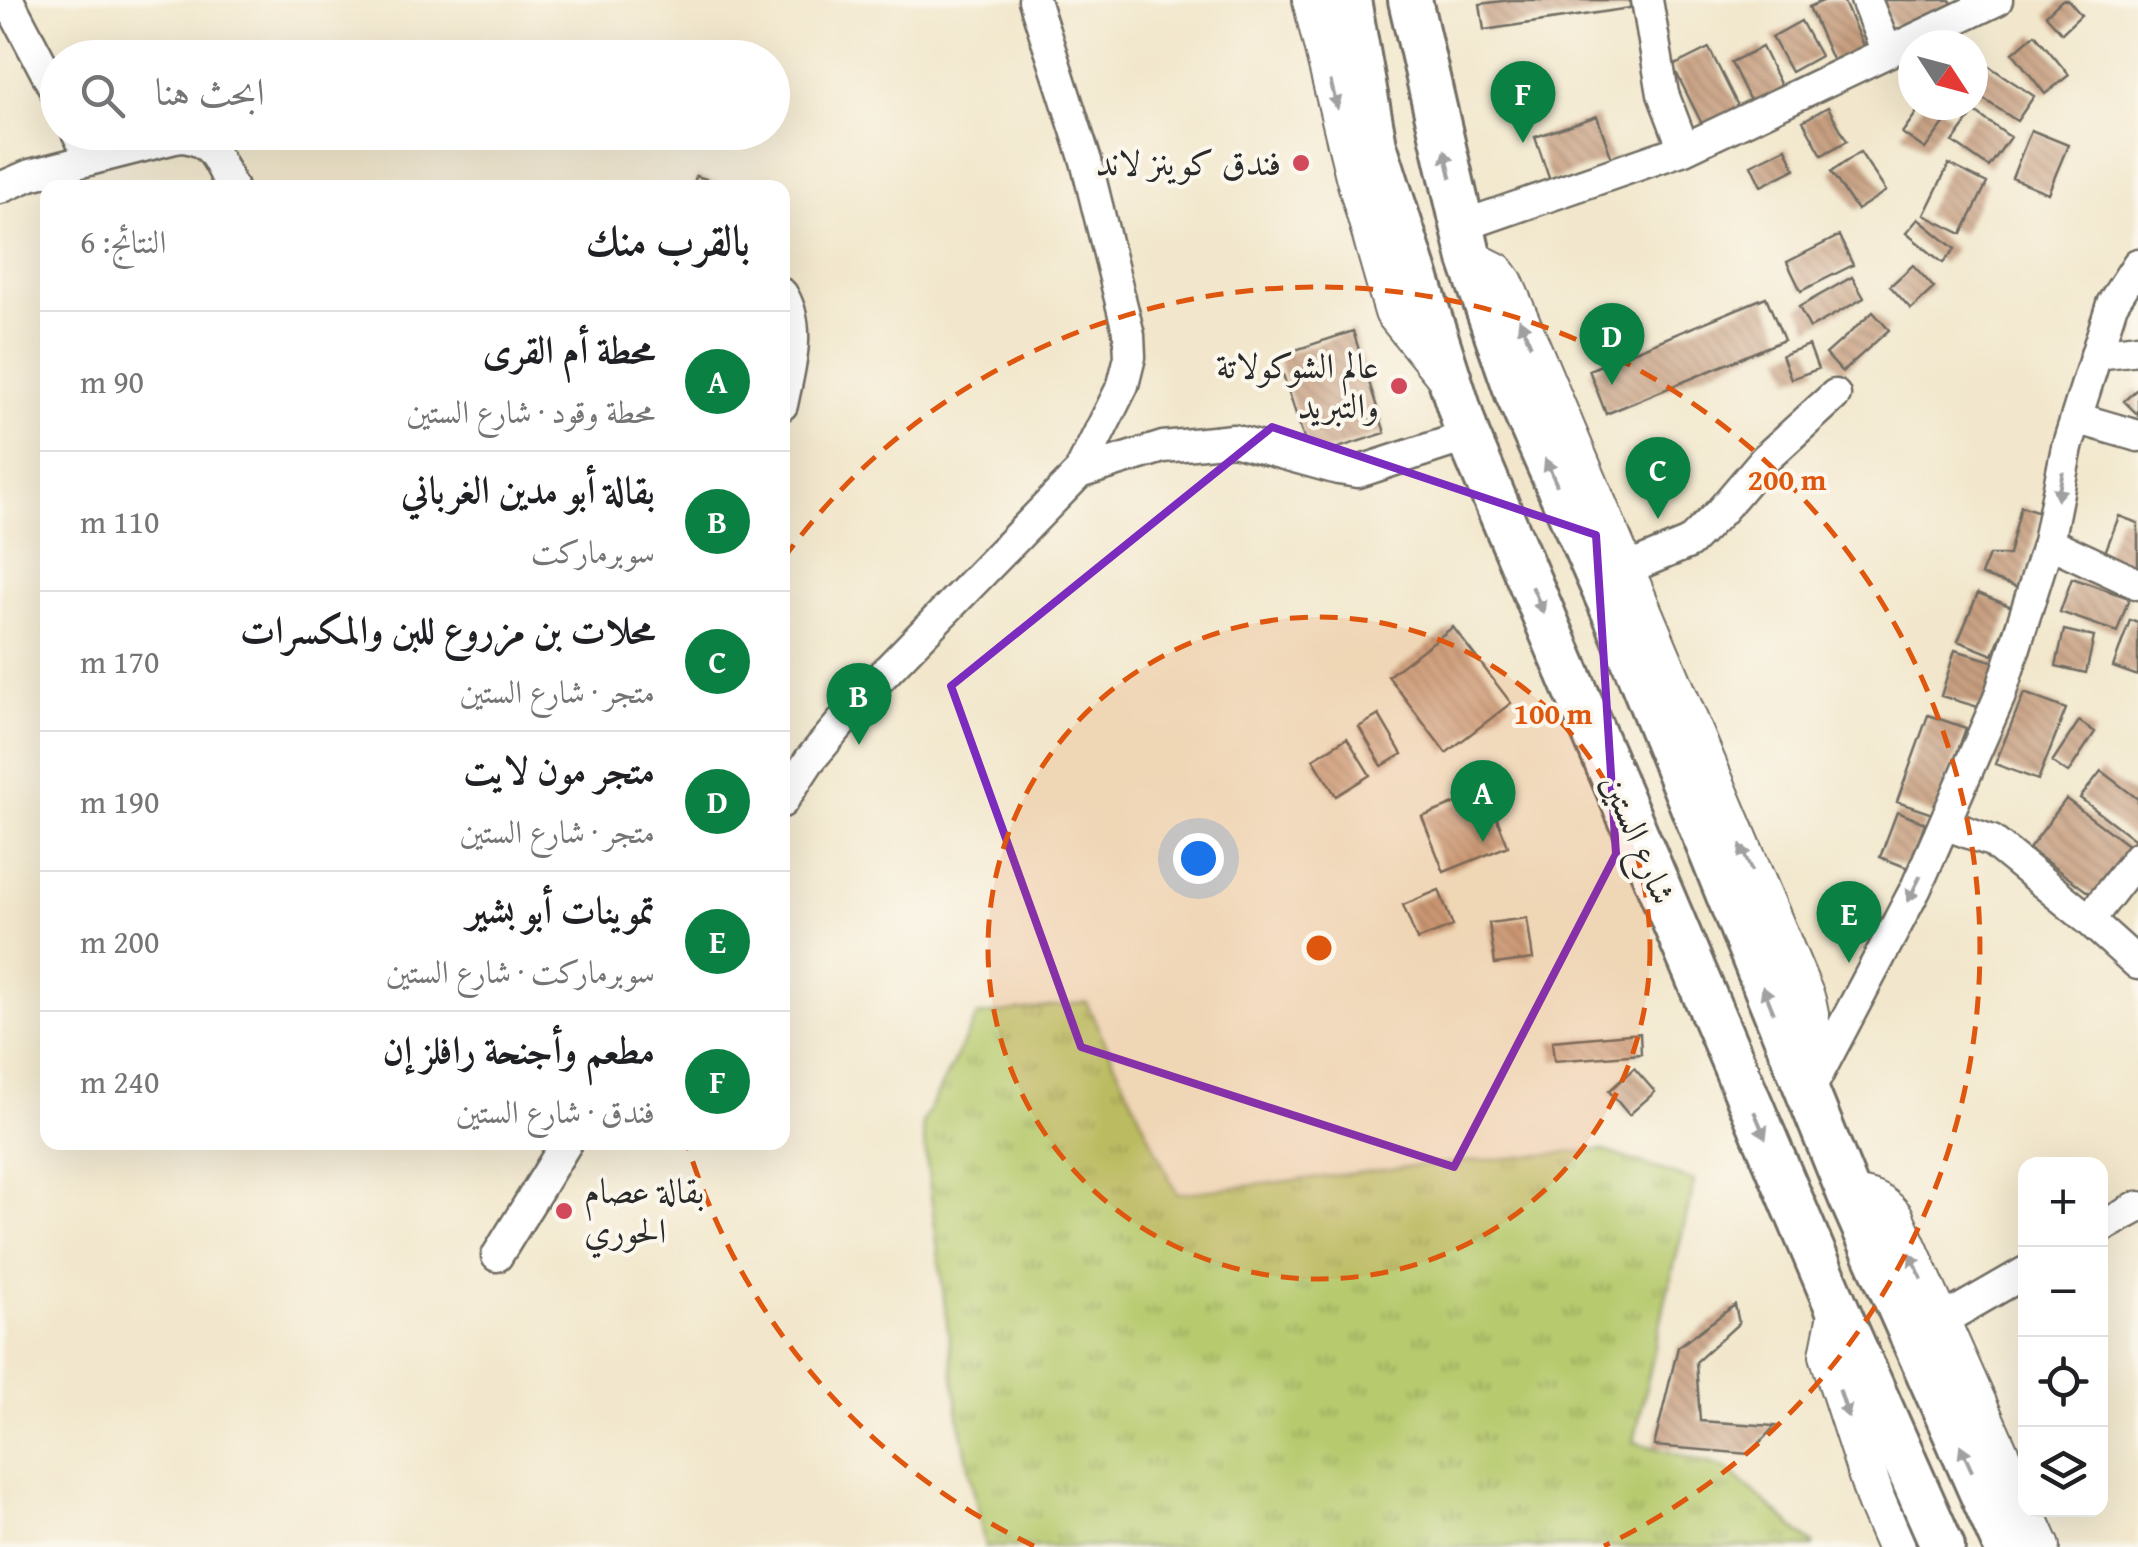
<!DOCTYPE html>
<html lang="ar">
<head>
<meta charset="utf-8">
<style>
  :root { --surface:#fff; --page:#f6f6f6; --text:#202124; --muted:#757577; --line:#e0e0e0; --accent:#0b8043 }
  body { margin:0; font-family:"Gentium Book Plus",Amiri,serif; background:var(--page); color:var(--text); direction:rtl }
  .controls { position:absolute; right:30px; bottom:30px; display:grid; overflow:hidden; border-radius:20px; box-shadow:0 10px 40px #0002 }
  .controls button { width:90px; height:90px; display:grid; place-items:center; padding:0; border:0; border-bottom:2px solid var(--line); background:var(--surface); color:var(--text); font:50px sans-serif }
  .compass { position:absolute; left:1898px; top:30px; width:90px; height:90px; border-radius:50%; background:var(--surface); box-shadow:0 10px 40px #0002; rotate:126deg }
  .you { position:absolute; left:1198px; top:858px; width:35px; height:35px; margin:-25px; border:8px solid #fff; border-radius:50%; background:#1a73e8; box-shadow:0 0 0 15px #1a73e833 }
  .badge { display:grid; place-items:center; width:65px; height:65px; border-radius:50%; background:var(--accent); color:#fff; font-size:32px; font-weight:700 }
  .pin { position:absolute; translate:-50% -82px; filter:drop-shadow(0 2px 5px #0008) }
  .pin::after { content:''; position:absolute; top:52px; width:35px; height:30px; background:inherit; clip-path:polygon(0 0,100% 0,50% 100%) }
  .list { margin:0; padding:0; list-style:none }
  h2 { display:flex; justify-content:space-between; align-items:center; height:130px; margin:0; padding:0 40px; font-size:42px }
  h2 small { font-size:32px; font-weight:400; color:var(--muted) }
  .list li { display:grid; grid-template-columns:65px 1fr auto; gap:30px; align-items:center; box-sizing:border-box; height:140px; padding:0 40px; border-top:2px solid var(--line) }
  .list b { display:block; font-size:38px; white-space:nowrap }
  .list p { margin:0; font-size:32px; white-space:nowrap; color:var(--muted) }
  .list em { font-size:32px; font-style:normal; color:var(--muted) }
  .icon { flex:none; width:55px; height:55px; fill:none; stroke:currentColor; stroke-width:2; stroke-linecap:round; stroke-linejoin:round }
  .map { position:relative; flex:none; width:2138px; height:1547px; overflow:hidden; direction:ltr }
  .search { position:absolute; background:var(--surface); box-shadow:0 10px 40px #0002; left:40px; top:40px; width:750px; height:110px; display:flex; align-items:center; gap:25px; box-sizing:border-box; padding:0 35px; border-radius:55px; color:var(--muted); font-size:38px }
  .panel { position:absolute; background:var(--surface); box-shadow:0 10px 40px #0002; left:40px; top:180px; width:750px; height:970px; border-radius:20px; direction:rtl }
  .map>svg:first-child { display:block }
  .grass { fill:url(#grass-tufts); stroke:#717a4c; stroke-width:2.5 }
  .building { fill:url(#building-back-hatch) }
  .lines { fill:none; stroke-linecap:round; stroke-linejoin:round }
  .minor-casing { stroke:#716d63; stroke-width:35 }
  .major-casing { stroke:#716d63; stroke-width:42 }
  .highway-casing { stroke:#716d63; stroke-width:48 }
  .minor { stroke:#fff; stroke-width:30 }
  .major { stroke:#fff; stroke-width:38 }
  .highway { stroke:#fff; stroke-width:42 }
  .oneway { fill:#a0a0a0 }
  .marked { fill:none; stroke:#7b2cbf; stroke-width:8; stroke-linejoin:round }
  .ring { fill:none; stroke:#df570e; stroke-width:5; stroke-dasharray:18 12 }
  .poi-dot { fill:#d1495b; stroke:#fbf7ec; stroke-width:4 }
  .labels { text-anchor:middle; stroke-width:8; stroke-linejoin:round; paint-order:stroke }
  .poi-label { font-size:35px; fill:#2b2b2b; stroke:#fbf7ec; text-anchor:end }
  .street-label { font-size:35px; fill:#2b2b2b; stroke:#fbf7ec }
  .centre { fill:#df570e; stroke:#fbf7ec; stroke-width:5 }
  .ring-label { font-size:30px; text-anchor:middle; font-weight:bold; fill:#df570e; stroke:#fbf7ec; stroke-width:8; stroke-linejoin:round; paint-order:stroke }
</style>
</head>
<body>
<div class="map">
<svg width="2138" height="1547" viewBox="0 0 2138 1547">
  <defs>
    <pattern id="grass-tufts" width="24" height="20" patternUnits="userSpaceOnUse" patternTransform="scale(2.5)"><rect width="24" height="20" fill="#b7ca6e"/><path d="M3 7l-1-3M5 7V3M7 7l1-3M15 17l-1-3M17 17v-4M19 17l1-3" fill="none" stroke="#95a45b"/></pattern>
    <pattern id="building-back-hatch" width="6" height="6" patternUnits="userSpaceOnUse" patternTransform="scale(2.5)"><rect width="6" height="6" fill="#c89f80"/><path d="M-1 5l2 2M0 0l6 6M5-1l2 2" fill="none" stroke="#a38269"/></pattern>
  </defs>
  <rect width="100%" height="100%" fill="#fbf7ec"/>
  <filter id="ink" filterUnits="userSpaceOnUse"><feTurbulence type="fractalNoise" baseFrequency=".01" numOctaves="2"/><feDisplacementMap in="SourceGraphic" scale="20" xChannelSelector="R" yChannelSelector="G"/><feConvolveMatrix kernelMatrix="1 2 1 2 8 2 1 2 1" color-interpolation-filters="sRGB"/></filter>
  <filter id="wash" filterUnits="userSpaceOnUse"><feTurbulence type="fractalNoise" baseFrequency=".0048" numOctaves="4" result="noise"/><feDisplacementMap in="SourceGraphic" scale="40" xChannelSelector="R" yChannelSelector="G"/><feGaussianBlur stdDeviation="2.25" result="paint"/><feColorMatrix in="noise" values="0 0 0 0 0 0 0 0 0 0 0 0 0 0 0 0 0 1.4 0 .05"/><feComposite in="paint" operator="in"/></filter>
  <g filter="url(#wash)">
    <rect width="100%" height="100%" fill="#f2e7cc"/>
    <path class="grass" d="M1086,1002L1177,1194L1425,1165L1601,1150L1695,1181L1666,1298L1634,1442L1726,1468L1814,1545L1812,1547H985L959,1417L922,1124L977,1016Z"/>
    <g id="blocks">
      <path class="building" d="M1510,0H1630V8L1484,30L1480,4Z
        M1825,0H1843L1865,50L1834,64L1809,7Z
        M1880,0H1950L1953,5L1898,34Z
        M2062,0H2068L2081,15L2062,33L2046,15Z
        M1801,21L1820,56L1791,72L1772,37Z
        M2035,34L2069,75L2045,94L2013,53Z
        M1762,47L1785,94L1754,109L1731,62Z
        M1709,48L1741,112L1705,130L1673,66Z
        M1978,59L2034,96L2017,121L1973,92V67Z
        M1922,105H1936L1950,115L1925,149L1902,133Z
        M1828,107L1847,141L1822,155L1803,121Z
        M1975,112L2010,137L1989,167L1953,142Z
        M1597,116L1612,159L1550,181L1535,137Z
        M2031,130L2068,145L2048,193L2012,178Z
        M1786,148L1795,169L1761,186L1751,165Z
        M1860,152L1886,191L1857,210L1831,172Z
        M1949,164L1987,183L1962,234L1924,215Z
        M696,176L733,187V188H693Z
        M1918,219L1955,249L1943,263L1906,233Z
        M1839,236L1853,265L1801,291L1787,262Z
        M1913,265L1934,288L1911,309L1890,286Z
        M1852,277L1864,298L1810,328L1799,307Z
        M1766,297L1784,340L1606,414L1589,370Z
        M1873,312L1889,330L1842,372L1826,354Z
        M1353,331L1385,433L1310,457L1277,356Z
        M1809,345L1818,369L1791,379L1782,355Z
        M2138,388V415L2124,401Z
        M2021,506L2040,512L2021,589L1981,575L1989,555H2009Z
        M2119,516L2138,523V568L2104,555Z
        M2072,578L2129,598L2117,632L2060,612Z
        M1978,593L2012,607L1993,655L1958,641Z
        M2130,620L2138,623V676L2113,667Z
        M1453,627L1511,703L1446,753L1388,676Z
        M2064,630L2094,637L2086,673L2056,666Z
        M1955,650L2002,664L1988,710L1941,696Z
        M2024,693L2066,709L2038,780L1995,764Z
        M1379,715L1402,754L1382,766L1359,727Z
        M1928,715L1966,728L1935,815L1897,802Z
        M2079,721L2095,732L2068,773L2052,762Z
        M1347,738L1370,775L1336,796L1313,759Z
        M2101,771L2138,799V842L2080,798Z
        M1486,791L1508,846L1444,872L1422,817Z
        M2066,799L2133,849L2096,898L2029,849Z
        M1897,812L1925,823L1908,868L1880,857Z
        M1439,890L1453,926L1417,940L1403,905Z
        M1527,918L1533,959L1495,964L1489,923Z
        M1640,1033L1641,1054L1554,1061L1552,1041Z
        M1634,1068L1655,1092L1629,1115L1609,1091Z
        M1735,1305L1739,1323L1696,1362L1700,1421L1775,1426L1749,1454L1654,1446L1678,1347Z"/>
    </g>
  </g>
  <g filter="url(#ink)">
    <use href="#blocks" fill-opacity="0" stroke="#716d63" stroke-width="2.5"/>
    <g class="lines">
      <g class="minor-casing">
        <path id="minor" d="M8,0L58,95
          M1647,0L1663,94L1684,149
          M1866,0L1887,52
          M77,132L91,159
          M0,188L30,175L179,137C213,138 218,161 232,188
          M1462,226L1684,149L1997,0
          M782,294C803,328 789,369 782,405
          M2097,354L2138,349
          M2076,418L2138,436
          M1079,473L1163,447L1233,440L1338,469L1358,472L1468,436
          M2048,542L2138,584
          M1624,570L1689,543L1720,512L1765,459L1835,395
          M782,802L809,761L874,684L1079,473L1123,385L1130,357L1129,335L1086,161L1034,0
          M1944,824L1992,841L2089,920L2138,857
          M2089,920L2138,964
          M1808,1093L1916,888L1999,698L2048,542L2067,447L2112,304L2138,264
          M2100,1228L2138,1207
          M497,1256L567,1142
          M1941,1321L2026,1272"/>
      </g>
      <g class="major-casing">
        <path id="major" d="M1312,0L1355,176L1394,312L1444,374
          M1470,259L1496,272L1504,283L1805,997C1814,1026 1813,1052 1801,1081
          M1850,1197C1870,1197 1881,1202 1894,1217L2041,1547
          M1838,1310L1829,1355L1876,1501L1896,1547"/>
      </g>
      <g class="highway-casing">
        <path id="highway" d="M1349,0L1375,145L1468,436L1838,1310L1943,1547
          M1410,0L1470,259L1517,394L1616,618L1850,1197L2005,1547"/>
      </g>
      <use href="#minor" class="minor"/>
      <use href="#major" class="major"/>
      <use href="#highway" class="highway"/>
    </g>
    <defs><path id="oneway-solid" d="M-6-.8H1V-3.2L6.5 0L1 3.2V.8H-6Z" transform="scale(2.5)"/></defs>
    <g class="oneway">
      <use href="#oneway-solid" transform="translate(1334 95) rotate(76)"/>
      <use href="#oneway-solid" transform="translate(1448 164) rotate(-103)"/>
      <use href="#oneway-solid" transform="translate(1525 332) rotate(-113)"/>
      <use href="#oneway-solid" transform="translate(1551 472) rotate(-114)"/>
      <use href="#oneway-solid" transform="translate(2060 486) rotate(101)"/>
      <use href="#oneway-solid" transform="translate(1538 600) rotate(67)"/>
      <use href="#oneway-solid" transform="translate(1746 858) rotate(-113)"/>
      <use href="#oneway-solid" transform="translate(1914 889) rotate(116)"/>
      <use href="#oneway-solid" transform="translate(1768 999) rotate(-112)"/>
      <use href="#oneway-solid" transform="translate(1760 1125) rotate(67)"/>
      <use href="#oneway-solid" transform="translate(1916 1266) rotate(-114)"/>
      <use href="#oneway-solid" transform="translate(1844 1404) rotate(72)"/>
      <use href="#oneway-solid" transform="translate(1966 1458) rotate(-114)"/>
    </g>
  </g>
  <path class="marked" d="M1272,427L1596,535L1616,854L1454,1167L1081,1047L951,686Z"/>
  <circle cx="1319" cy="948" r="331" fill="#df570e" fill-opacity=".12"/>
  <g class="ring">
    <circle cx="1319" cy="948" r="331"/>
    <path d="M1034 1546A662 662 0 0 1 688 1147M783 559A662 662 0 1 1 1604 1546"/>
  </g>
  <g class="poi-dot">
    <circle cx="1301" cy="163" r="10"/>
    <circle cx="1399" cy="386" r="10"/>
    <circle cx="564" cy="1211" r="10"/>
  </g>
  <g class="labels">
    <g class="poi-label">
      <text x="1281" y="175">فندق كوينز لاند</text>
      <text x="1379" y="378">عالم الشوكولاتة<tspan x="1379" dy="40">والتبريد</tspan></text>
      <text x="584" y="1203" text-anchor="start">بقالة عصام<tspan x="584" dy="40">الحوري</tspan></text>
    </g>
    <g class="street-label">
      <text transform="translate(1639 839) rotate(67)" y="12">شارع الستين</text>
    </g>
  </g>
  <circle cx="1319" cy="948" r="15" class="centre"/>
  <g class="ring-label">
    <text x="1787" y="490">200 m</text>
    <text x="1553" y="724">100 m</text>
  </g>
</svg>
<div class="controls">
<button>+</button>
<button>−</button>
<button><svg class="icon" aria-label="locate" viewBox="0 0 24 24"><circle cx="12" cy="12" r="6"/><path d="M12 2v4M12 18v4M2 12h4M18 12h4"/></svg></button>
<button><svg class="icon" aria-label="layers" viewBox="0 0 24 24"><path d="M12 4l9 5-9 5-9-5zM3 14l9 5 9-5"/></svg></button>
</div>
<svg class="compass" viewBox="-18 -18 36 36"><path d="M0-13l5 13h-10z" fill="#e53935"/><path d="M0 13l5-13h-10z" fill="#757577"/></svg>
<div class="you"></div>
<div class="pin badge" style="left:1483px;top:842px">A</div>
<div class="pin badge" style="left:859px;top:745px">B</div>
<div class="pin badge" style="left:1658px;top:519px">C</div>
<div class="pin badge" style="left:1612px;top:385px">D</div>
<div class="pin badge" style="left:1849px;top:963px">E</div>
<div class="pin badge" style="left:1523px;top:143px">F</div>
<div class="search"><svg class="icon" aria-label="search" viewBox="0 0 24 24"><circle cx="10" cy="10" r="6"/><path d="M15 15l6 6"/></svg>ابحث هنا</div>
<section class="panel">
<h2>بالقرب منك<small>النتائج: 6</small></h2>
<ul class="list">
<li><span class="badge">A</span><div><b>محطة أم القرى</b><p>محطة وقود · شارع الستين</p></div><em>90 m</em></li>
<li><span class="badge">B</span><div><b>بقالة أبو مدين الغرباني</b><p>سوبرماركت</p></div><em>110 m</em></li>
<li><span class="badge">C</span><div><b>محلات بن مزروع للبن والمكسرات</b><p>متجر · شارع الستين</p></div><em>170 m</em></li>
<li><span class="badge">D</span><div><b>متجر مون لايت</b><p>متجر · شارع الستين</p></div><em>190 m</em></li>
<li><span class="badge">E</span><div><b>تموينات أبو بشير</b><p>سوبرماركت · شارع الستين</p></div><em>200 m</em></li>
<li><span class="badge">F</span><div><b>مطعم وأجنحة رافلز إن</b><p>فندق · شارع الستين</p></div><em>240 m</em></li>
</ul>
</section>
</div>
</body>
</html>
